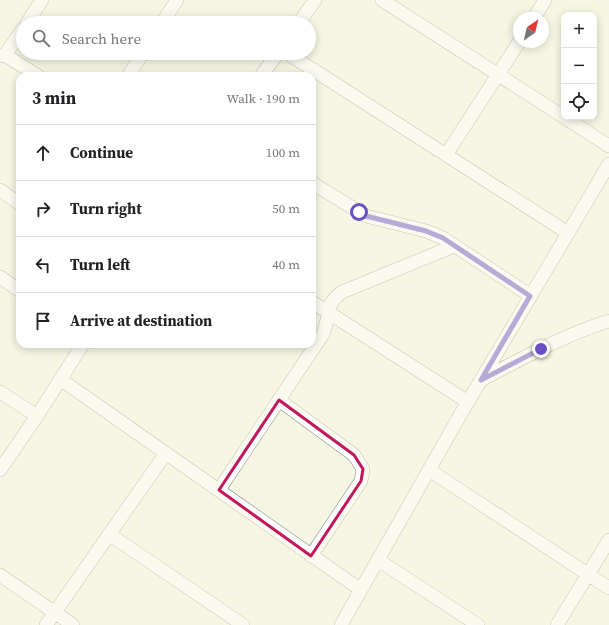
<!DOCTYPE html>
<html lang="en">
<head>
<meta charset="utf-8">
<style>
  :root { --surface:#fff; --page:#f2f2f2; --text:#202124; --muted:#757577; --line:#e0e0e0 }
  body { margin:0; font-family:"Source Serif 4",serif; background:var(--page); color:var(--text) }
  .controls { position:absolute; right:12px; top:12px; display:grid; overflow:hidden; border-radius:8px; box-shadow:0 2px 10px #0003 }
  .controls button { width:36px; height:36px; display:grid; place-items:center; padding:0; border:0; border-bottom:1px solid var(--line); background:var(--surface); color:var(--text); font:20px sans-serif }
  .compass { position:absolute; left:513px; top:12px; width:36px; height:36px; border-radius:50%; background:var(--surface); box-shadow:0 2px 10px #0003; rotate:35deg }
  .stop { position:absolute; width:12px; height:12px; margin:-9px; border:3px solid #684ec7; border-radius:50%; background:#fff }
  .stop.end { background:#684ec7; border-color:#fff; box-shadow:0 1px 4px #0008 }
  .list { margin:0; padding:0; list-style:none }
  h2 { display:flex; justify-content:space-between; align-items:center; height:52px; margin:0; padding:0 16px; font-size:17px }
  h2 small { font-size:13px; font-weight:400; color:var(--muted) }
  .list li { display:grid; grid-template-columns:26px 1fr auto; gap:12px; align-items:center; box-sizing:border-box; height:56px; padding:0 16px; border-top:1px solid var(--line) }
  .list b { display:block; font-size:15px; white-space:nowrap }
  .list em { font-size:13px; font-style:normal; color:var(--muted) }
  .icon { flex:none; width:22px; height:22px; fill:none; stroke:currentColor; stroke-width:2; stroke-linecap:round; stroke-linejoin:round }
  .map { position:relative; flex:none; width:609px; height:625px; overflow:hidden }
  .search { position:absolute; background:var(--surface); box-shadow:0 2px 10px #0003; left:16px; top:16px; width:300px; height:44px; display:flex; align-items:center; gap:10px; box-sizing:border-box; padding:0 14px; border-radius:22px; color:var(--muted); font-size:15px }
  .panel { position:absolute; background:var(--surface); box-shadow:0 2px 10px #0003; left:16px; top:72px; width:300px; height:276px; border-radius:12px }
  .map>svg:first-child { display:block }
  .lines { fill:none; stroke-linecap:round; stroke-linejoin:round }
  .minor-casing { stroke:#898a79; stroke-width:14 }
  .minor { stroke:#fff; stroke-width:13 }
  .route { stroke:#684ec7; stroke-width:5 }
  .marked { fill:none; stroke:#c2185b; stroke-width:3; stroke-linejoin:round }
</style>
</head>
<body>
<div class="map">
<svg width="609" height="625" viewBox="0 0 609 625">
  <rect width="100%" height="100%" fill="#f5f5e3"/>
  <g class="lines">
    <g class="minor-casing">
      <path id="minor" d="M382,0L609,146
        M534,18L545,0
        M27,23L42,0
        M162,23L177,0
        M299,23L315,0
        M287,53L568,233
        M5,55L23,29
        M0,56L5,55L38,76
        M128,76L143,53
        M261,76L278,53
        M446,155L519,42
        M312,183L366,216L426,231L443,238L531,296
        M0,190L20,204
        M0,277L20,291
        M312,302L468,402
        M60,379L361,590
        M481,380C523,358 564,335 609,321
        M0,392L37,416
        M279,400L354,455L363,469L361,481L311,556
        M0,470L37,416L83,344
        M429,470L609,588
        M219,490L323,334C331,316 323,306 342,292L454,246
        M109,534L243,625
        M378,560L478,625
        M0,575L73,625
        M46,625L166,453
        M341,625L459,417L609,164
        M557,625L609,540"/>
    </g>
    <use href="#minor" class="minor"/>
  </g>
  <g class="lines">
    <path class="route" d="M359,212L366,216L426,231L443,238L530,296L481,380L541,349"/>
  </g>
  <path d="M0 0H609V625H0ZM279,400L354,455L363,469L361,481L311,556L219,490Z" fill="#f5f5e3" fill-opacity=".55" fill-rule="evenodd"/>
  <path class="marked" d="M279,400L354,455L363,469L361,481L311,556L219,490Z"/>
</svg>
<div class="controls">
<button>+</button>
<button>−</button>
<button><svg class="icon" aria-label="locate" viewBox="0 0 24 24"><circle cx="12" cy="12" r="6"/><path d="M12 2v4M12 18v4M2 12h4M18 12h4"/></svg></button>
</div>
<svg class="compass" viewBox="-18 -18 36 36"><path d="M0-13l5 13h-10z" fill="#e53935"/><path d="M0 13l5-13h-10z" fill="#757577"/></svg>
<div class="stop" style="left:359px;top:212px"></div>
<div class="stop end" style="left:541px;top:349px"></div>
<div class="search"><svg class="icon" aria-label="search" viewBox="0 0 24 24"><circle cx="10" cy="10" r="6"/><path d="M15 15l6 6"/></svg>Search here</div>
<section class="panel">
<h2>3 min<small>Walk · 190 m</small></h2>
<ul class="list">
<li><svg class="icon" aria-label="ahead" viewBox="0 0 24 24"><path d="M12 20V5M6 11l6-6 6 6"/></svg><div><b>Continue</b></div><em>100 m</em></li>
<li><svg class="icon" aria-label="right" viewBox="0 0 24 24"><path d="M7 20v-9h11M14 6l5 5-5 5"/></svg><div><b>Turn right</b></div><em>50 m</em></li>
<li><svg class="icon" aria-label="left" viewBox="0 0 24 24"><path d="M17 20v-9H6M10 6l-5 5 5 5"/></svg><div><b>Turn left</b></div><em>40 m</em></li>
<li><svg class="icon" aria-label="arrive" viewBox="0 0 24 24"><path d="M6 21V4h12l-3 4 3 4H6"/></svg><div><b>Arrive at destination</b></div></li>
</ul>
</section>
</div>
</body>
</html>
